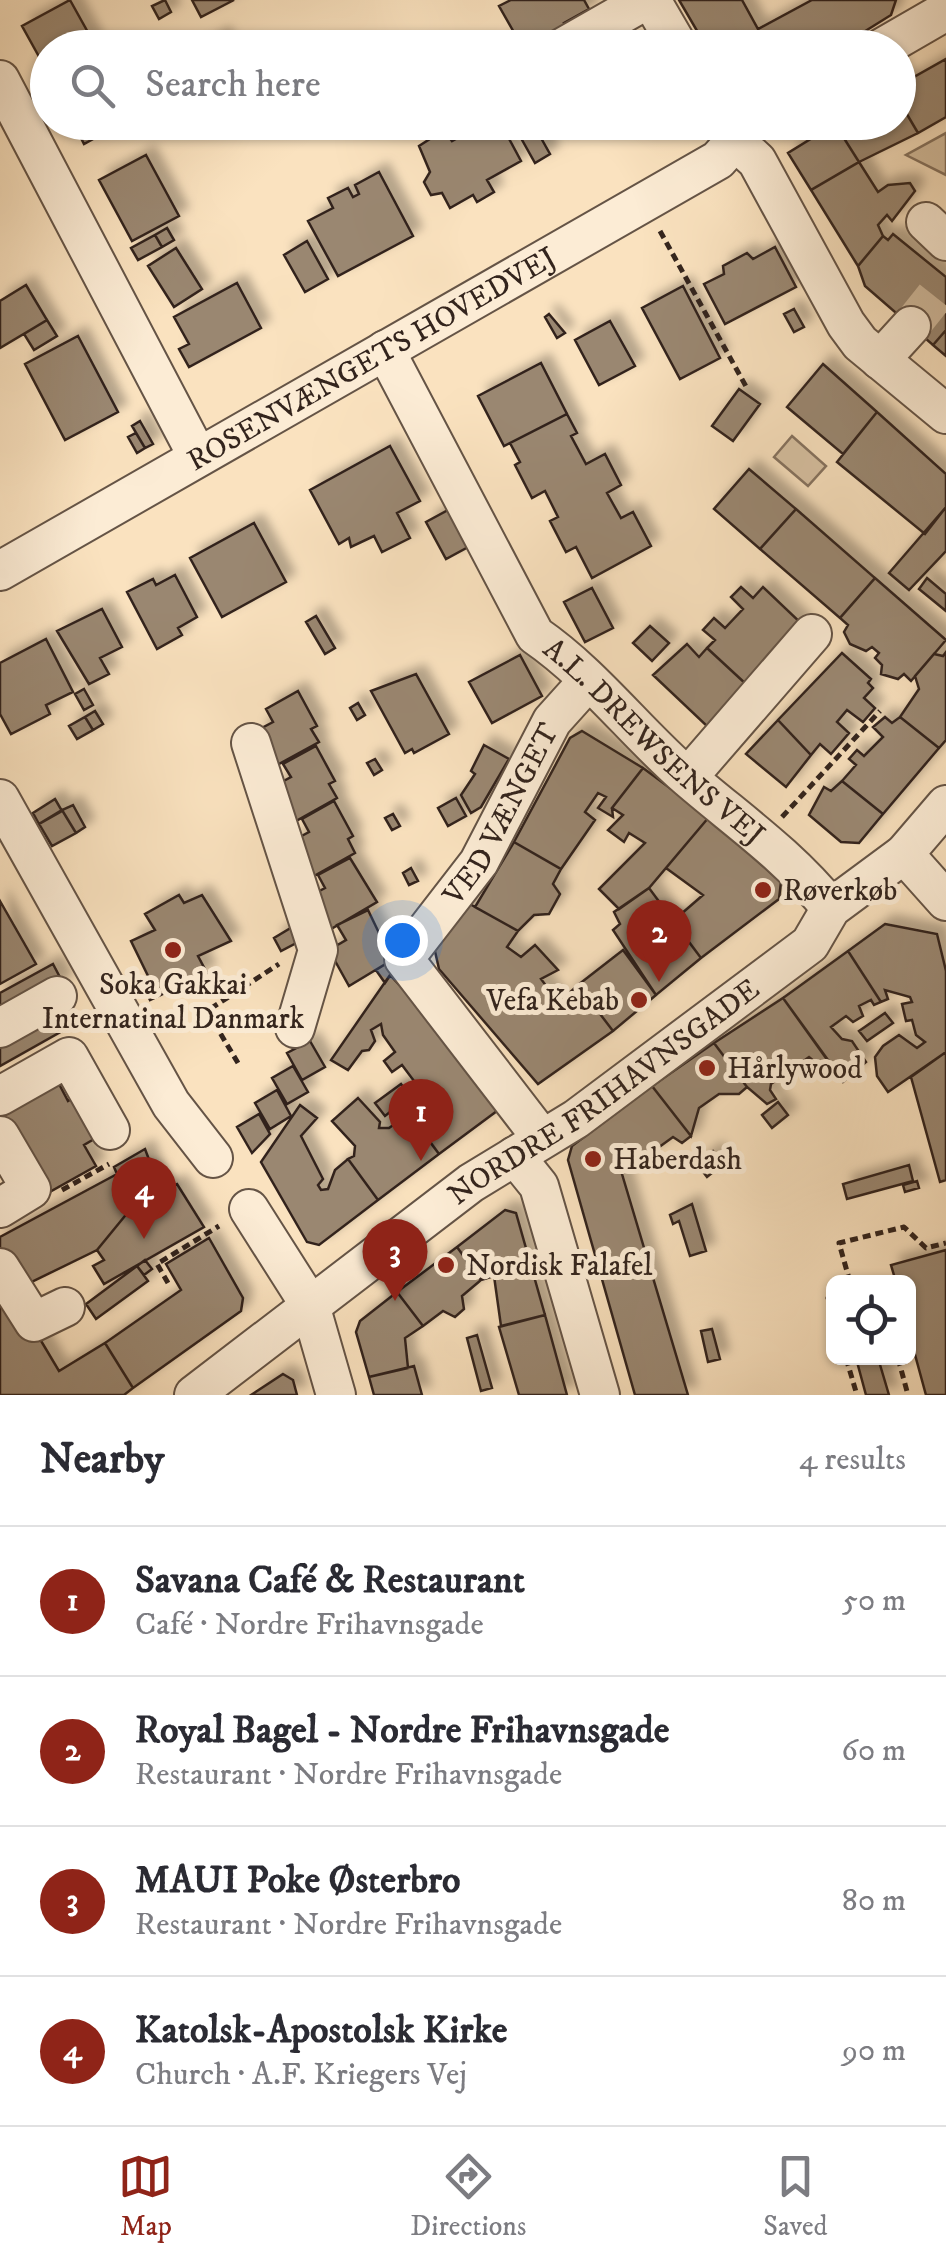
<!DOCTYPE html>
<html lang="en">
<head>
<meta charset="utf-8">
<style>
  :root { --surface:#fff; --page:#f7f7f7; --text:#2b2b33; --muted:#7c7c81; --line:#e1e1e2; --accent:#8f2418 }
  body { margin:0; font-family:"IM FELL DW Pica",serif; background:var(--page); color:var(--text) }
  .controls { position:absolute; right:30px; bottom:30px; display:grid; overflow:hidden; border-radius:15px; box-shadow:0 2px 8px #0004 }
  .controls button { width:90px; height:90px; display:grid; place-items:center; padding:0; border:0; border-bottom:2px solid var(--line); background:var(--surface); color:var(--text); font:50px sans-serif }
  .you { position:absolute; left:402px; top:940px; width:35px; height:35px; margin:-25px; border:8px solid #fff; border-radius:50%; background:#1a73e8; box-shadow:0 0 0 15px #1a73e833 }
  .badge { display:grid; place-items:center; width:65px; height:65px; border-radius:50%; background:var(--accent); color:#fff; font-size:32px; font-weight:700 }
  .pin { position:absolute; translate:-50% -82px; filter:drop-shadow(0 2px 5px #0008) }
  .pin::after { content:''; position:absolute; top:52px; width:35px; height:30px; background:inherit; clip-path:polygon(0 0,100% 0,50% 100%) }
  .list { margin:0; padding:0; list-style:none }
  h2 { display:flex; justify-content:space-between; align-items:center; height:130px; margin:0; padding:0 40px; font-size:42px }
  h2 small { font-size:32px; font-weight:400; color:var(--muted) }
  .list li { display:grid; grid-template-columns:65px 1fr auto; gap:30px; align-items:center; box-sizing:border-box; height:150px; padding:0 40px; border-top:2px solid var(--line) }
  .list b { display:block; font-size:38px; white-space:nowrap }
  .list p { margin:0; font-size:32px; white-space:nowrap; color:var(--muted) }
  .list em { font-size:32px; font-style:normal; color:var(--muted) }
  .icon { flex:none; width:55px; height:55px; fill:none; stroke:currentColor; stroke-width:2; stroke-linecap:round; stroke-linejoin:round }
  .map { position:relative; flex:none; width:946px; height:1395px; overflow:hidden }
  .search { position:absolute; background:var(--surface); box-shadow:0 2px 8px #0004; left:30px; right:30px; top:30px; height:110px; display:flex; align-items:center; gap:25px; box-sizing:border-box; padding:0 35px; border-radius:55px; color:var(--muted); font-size:38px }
  .sheet { height:730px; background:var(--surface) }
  nav { display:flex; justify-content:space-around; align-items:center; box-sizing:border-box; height:140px; border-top:2px solid var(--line); background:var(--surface); font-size:28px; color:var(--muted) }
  nav a { display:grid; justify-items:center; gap:5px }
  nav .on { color:var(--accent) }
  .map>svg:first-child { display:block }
  .green { fill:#d8c2a3; stroke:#867360; stroke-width:2.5 }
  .building { fill:#9a8771; stroke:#33241d; stroke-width:2.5; filter:url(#shadow) }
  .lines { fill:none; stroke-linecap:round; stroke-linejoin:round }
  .minor-tunnel { stroke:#d2bc9f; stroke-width:38; stroke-dasharray:38 19; stroke-linecap:butt }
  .minor-casing { stroke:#655446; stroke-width:42 }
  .path { stroke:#33241d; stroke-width:5; stroke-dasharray:8 5; stroke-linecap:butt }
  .minor { stroke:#fcecd5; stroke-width:38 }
  .poi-dot { fill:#8f2418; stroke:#fcecd5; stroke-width:4 }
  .labels { text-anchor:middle; stroke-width:10; stroke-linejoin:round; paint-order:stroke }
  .street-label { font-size:30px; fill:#33241d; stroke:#fcecd5 }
  .poi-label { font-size:30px; fill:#33241d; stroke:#fcecd5; text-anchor:start }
</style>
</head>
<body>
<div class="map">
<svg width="946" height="1395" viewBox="0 0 946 1395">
  <defs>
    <filter id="shadow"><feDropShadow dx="9" dy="-9" stdDeviation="5" flood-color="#0004"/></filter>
  </defs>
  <rect width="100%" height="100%" fill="#fae2bf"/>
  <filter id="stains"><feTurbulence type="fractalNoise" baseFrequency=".002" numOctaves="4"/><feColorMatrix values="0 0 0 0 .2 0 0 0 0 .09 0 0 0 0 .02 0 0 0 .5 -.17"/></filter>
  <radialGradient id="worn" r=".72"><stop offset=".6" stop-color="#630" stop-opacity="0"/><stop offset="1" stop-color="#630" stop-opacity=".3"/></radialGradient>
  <path class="green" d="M946,133V175L906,155Z
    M792,436L826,466L808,486L774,457Z"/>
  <path class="building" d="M70,0L95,45L48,48L47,71L22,26Z
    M165,0L171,12L159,19L152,6Z
    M192,0H234L201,17Z
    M511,0H584L589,9L564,23L570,33L544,48H511L507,40L516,36L499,6Z
    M679,0H742L758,29L812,0H896L891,15L838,48H707Z
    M221,36L227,48H201Z
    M946,59V117L918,133L898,99V86Z
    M898,99L918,133L859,162L835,124L898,122Z
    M73,122H124L84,144Z
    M486,122H500L521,161L487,180L494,192L477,202L473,195L450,208L442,193L431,195L424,182L430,172L419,146L444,130L452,141Z
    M512,122H532L550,154L535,163Z
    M835,124L859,162L811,190L788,153Z
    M146,155L179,216L132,241L99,180Z
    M859,162L878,192L888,185L910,183L915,191L892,221L887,215L878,225L883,236L858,266L811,190Z
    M379,172L413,236L338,276L308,221L333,208L328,198L348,188L353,197L359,194L355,185Z
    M167,228L174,240L162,247L155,235Z
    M893,234L946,277V330L933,345L865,286L858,266L883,236L888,240Z
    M155,235L162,247L138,260L131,248Z
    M307,241L328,279L305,292L284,255Z
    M775,247L796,287L725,324L704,284L724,274L723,266L747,253L753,259Z
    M176,248L202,289L174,307L148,266Z
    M237,283L261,328L189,367L179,349L189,344L174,317Z
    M26,285L47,320L0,348V301Z
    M683,286L720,358L680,379L642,308Z
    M794,309L804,327L794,332L784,314Z
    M549,314L565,333L557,338L545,317Z
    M47,320L57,336L34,350L24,334Z
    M610,321L635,366L599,385L575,340Z
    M946,330V356L933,345Z
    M78,336L118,412L65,440L25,364Z
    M541,363L567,414L504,446L478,396Z
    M823,364L877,412L843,454L787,407Z
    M739,389L760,404L733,441L712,426Z
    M877,412L946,474V507L925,534L837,462Z
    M567,414L577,433L571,436L586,464L605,454L621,485L607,493L621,518L633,512L651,546L592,578L576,547L566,552L550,521L558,517L545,491L532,498L515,465L520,462L510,443Z
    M140,421L153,444L145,448L132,426Z
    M136,433L145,448L137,453L128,437Z
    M390,446L420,501L397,513L410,538L382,552L374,536L351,547L349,538L339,544L310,490Z
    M749,469L796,509L760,549L714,509Z
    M946,507V551L909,590L889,573Z
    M450,509L470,546L446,559L426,522Z
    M796,509L875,578L840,618L760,549Z
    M254,523L286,582L222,617L190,558Z
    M175,575L197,617L178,628L182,635L157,649L127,592L153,579L156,585Z
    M875,578L946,640L911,681L904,674L898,679L881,674L882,665L875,658L879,653L872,647L866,651L850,644L844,632L848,625L840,618Z
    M927,578L946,594V611L919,589Z
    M741,587L753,598L763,587L803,625L747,685L707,648L715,640L703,630L714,618L725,628L743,609L731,597Z
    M592,588L613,628L585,642L564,602Z
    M102,609L122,647L100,658L109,674L89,684L57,631Z
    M316,616L335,648L325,654L306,622Z
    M650,626L669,643L652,661L633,643Z
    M46,639L73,692L46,705L50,714L11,734L0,714V663Z
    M687,644L699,657L707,648L747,685L709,728L653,675Z
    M946,652V740L939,748L900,717L919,689L915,676L934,654L943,656Z
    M842,653L871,679L868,683L873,688L864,698L875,708L863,722L847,710L837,722L849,733L831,754L820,744L811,755L778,720Z
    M520,655L542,696L492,723L469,682Z
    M416,674L449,734L414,753L412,749L405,753L371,691Z
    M84,689L93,705L84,710L75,694Z
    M298,691L317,726L311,729L319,742L277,765L258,730L273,722L266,709Z
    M358,703L365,715L357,720L350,708Z
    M95,711L103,724L93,730L85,717Z
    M85,717L93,730L77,739L69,726Z
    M885,717L892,723L900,717L939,748L883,814L842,781L856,765L849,759L857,750L864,756L883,737L873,727Z
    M778,720L811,755L786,787L746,754Z
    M582,731L643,768L612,808L613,817L598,808L606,797L598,793L585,812L595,820L561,869L514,842L570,738Z
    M484,745L509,759L481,807L471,813L461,795L475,774L471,771Z
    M316,746L335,781L329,784L337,798L296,821L276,785L291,777L283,764Z
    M375,759L382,770L374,775L367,763Z
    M643,768L709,817L649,888L619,909L599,889L645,843L629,833L624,842L608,830L623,815L612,808Z
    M842,781L883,814L859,843L841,842L809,815L824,787L831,791Z
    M456,798L466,816L448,826L438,808Z
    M55,799L62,811L39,824L33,813Z
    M334,801L353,836L348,839L355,853L314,876L294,840L309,832L302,819Z
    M73,805L85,827L76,833L62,810Z
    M62,810L76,833L52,846L39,824Z
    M393,814L400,826L392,830L385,818Z
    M709,817L781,882L779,899L701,958L673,921L703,895L666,868Z
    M514,842L561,869L553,884L560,894L549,914L534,915L518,931L475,907Z
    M350,858L377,902L331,929L310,896L325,888L318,875Z
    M411,868L418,881L409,885L403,873Z
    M649,888L701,958L656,995L613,930L620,924L614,912Z
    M179,895L184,903L202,895L231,941L198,956L207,973L150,1000L141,982L149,978L131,941L155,930L145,914Z
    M0,901L36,964L0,984Z
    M468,903L518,931L507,947L521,957L535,945L558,970L541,979L562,1007L571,1003L566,996L578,985L613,1031L538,1084L439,969L434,947Z
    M368,910L392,960L349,986L329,950L346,940L337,925Z
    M885,924L937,934L946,971V1052L888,1092L877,1076L875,1057L883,1046L899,1035L917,1048L925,1042L916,1035L912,1020L906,1021L902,1004L912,1002L910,997L885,990L888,999L881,1002L848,951Z
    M294,926L302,940L281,951L274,938Z
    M623,950L656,995L613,1031L578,985Z
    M848,951L881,1002L874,1005L871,1000L859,1006L863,1016L853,1022L846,1016L831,1027L842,1039L852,1041L866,1062L843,1082L783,998Z
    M392,960L396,967L385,983L376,970Z
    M53,964L63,983L0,1018V993Z
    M390,975L509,1102L439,1154L412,1117L427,1106L432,1110L438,1100L426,1097L402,1065L392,1072L384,1061L395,1052L383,1035L381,1024L371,1030L375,1041L369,1050L362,1051L348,1070L331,1060Z
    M783,998L828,1060L820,1066L809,1057L771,1084L770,1090L776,1099L767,1104L747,1087L714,1043Z
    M50,1005L64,1030L0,1066V1034Z
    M885,1013L893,1023L867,1041L859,1031Z
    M310,1041L325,1067L302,1080L287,1053Z
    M714,1043L747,1087L739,1094H719L699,1108L691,1136L652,1086Z
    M946,1052V1180L940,1182L911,1077Z
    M293,1066L308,1092L287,1104L272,1078Z
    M59,1084L68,1101L78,1095L101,1135L84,1145L96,1166L46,1194L1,1117L17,1108V1096Z
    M401,1084L410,1096L385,1116L375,1103Z
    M652,1086L691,1136L682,1143L673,1137L622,1174L688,1395H635L568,1160L572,1146Z
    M277,1090L291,1116L270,1129L255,1103Z
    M358,1098L380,1122L379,1128H389L409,1114L439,1154L378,1200L348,1159L354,1156L355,1146L332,1121Z
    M778,1102L788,1115L772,1128L762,1115Z
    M300,1105L317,1118L301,1136L323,1179L318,1185L321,1190L328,1189L335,1170L348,1159L378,1200L319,1245L307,1242L261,1162Z
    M259,1114L270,1134L252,1153L237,1127Z
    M145,1149L156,1178L97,1250L17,1289L0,1260V1237L117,1174L114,1167Z
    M713,1151L723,1164L707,1177L697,1164Z
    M909,1165L913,1181L847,1199L843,1184Z
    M917,1181L919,1188L905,1192L903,1185Z
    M177,1184L204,1227L104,1284L93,1266L104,1260L97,1250L138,1200L142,1206L149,1197Z
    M692,1204L706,1251L690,1256L679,1221L673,1224L670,1215Z
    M505,1210L516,1213L545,1315L501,1326L494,1276L481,1280L457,1247Z
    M209,1238L243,1298L241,1311L133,1388L105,1343L181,1290L166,1264Z
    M457,1247L481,1280L462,1296L464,1309L455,1317L443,1311L423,1326L397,1292Z
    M946,1250V1395H926L908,1329V1282H896L891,1265Z
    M145,1260L152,1269L144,1275L137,1266Z
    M137,1266L148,1281L96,1319L86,1304Z
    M0,1272L59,1371L105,1343L133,1388L124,1395H0Z
    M397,1292L423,1326L405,1338L408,1368L369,1377L356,1332L360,1321Z
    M545,1315L567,1395H519L499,1327Z
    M712,1329L720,1359L708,1362L701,1331Z
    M477,1335L492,1388L481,1391L467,1338Z
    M856,1358H878L889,1395H866Z
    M414,1366L422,1395H374L369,1377Z
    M283,1374L293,1380L297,1395H251Z"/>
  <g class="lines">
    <path class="minor-tunnel" d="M911,326L946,282"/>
    <g class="minor-casing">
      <g id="minor">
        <path d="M651,0L679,48"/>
        <path d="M562,48L646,0"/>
        <path d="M882,48L946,11"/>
        <path d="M0,80L198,457"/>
        <path d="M724,122L735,141L757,161L846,324L860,343L946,414"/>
        <path d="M926,222L946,241"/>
        <path id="s1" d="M385,350L535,635C593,675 635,732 688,778C738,821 789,856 831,908"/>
        <path d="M880,360L911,326"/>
        <path id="s2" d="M0,571L718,160L752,122"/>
        <path d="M251,743L318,950L295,1028"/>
        <path d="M688,777L812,634"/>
        <path d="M0,799L171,1104L213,1158"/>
        <path d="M904,854L946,901"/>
        <path d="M0,1028L57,996"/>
        <path d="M0,1096L69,1057L110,1130"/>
        <path d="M0,1136L31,1189L0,1208"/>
        <path id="s3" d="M541,1137L404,959L479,862L552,721L588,681"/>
        <path d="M515,1156L539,1186L600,1395"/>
        <path d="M249,1209L310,1305L336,1395"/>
        <path d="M0,1268L34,1322L65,1307"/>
        <path id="s4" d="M194,1395L471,1183L576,1119L810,944L831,908L904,854L946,805"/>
      </g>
    </g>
    <path class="path" d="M660,231L748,390
      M782,817L880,711
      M238,1063L207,1011L279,964
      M62,1190L109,1164
      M850,1282L839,1243L904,1227L926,1248L946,1243
      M168,1283L157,1264L219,1226
      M834,1297L828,1298L834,1316
      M846,1358L857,1395
      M898,1358L908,1395"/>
    <use href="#minor" class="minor"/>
  </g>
  <g class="poi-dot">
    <circle cx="763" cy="890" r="10"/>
    <circle cx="173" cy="950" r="10"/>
    <circle cx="639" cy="1000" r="10"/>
    <circle cx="707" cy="1068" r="10"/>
    <circle cx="593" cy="1159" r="10"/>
    <circle cx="446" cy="1265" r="10"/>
  </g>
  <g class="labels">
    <g class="street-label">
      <text dy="10" stroke="none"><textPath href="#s2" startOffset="428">ROSENVÆNGETS HOVEDVEJ</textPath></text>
      <text dy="10" stroke="none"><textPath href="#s1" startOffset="482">A.L. DREWSENS VEJ</textPath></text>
      <text dy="10" stroke="none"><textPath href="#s3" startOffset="400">VED VÆNGET</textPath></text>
      <text dy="10" stroke="none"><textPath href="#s4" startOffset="510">NORDRE FRIHAVNSGADE</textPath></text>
    </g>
    <g class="poi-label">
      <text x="783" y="900">Røverkøb</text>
      <text x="173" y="994" text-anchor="middle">Soka Gakkai<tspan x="173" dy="34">Internatinal Danmark</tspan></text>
      <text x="619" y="1010" text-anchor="end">Vefa Kebab</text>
      <text x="727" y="1078">Hårlywood</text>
      <text x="613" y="1169">Haberdash</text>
      <text x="466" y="1275">Nordisk Falafel</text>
    </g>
  </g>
  <rect width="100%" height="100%" filter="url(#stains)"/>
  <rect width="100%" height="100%" fill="url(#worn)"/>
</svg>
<div class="controls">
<button><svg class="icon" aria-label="locate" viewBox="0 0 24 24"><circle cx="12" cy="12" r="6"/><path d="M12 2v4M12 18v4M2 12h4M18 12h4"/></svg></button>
</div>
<div class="you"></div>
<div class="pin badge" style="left:421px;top:1161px">1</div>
<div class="pin badge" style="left:659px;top:982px">2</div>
<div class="pin badge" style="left:395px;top:1301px">3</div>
<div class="pin badge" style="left:144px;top:1239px">4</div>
<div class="search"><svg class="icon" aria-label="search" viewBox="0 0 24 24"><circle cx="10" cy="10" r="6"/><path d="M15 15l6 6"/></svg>Search here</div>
</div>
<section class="sheet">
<h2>Nearby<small>4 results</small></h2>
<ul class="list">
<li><span class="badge">1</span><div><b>Savana Café &amp; Restaurant</b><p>Café · Nordre Frihavnsgade</p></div><em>50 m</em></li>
<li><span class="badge">2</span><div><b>Royal Bagel - Nordre Frihavnsgade</b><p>Restaurant · Nordre Frihavnsgade</p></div><em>60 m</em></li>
<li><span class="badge">3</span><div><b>MAUI Poke Østerbro</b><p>Restaurant · Nordre Frihavnsgade</p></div><em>80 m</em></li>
<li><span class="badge">4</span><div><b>Katolsk-Apostolsk Kirke</b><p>Church · A.F. Kriegers Vej</p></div><em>90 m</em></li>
</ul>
</section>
<nav>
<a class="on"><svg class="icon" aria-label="map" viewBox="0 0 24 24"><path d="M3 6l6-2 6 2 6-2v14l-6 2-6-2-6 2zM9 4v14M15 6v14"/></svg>Map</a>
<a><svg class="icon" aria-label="directions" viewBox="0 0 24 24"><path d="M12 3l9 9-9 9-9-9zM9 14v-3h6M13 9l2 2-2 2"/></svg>Directions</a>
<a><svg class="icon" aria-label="saved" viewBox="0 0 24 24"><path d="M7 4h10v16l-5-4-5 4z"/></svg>Saved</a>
</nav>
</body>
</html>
